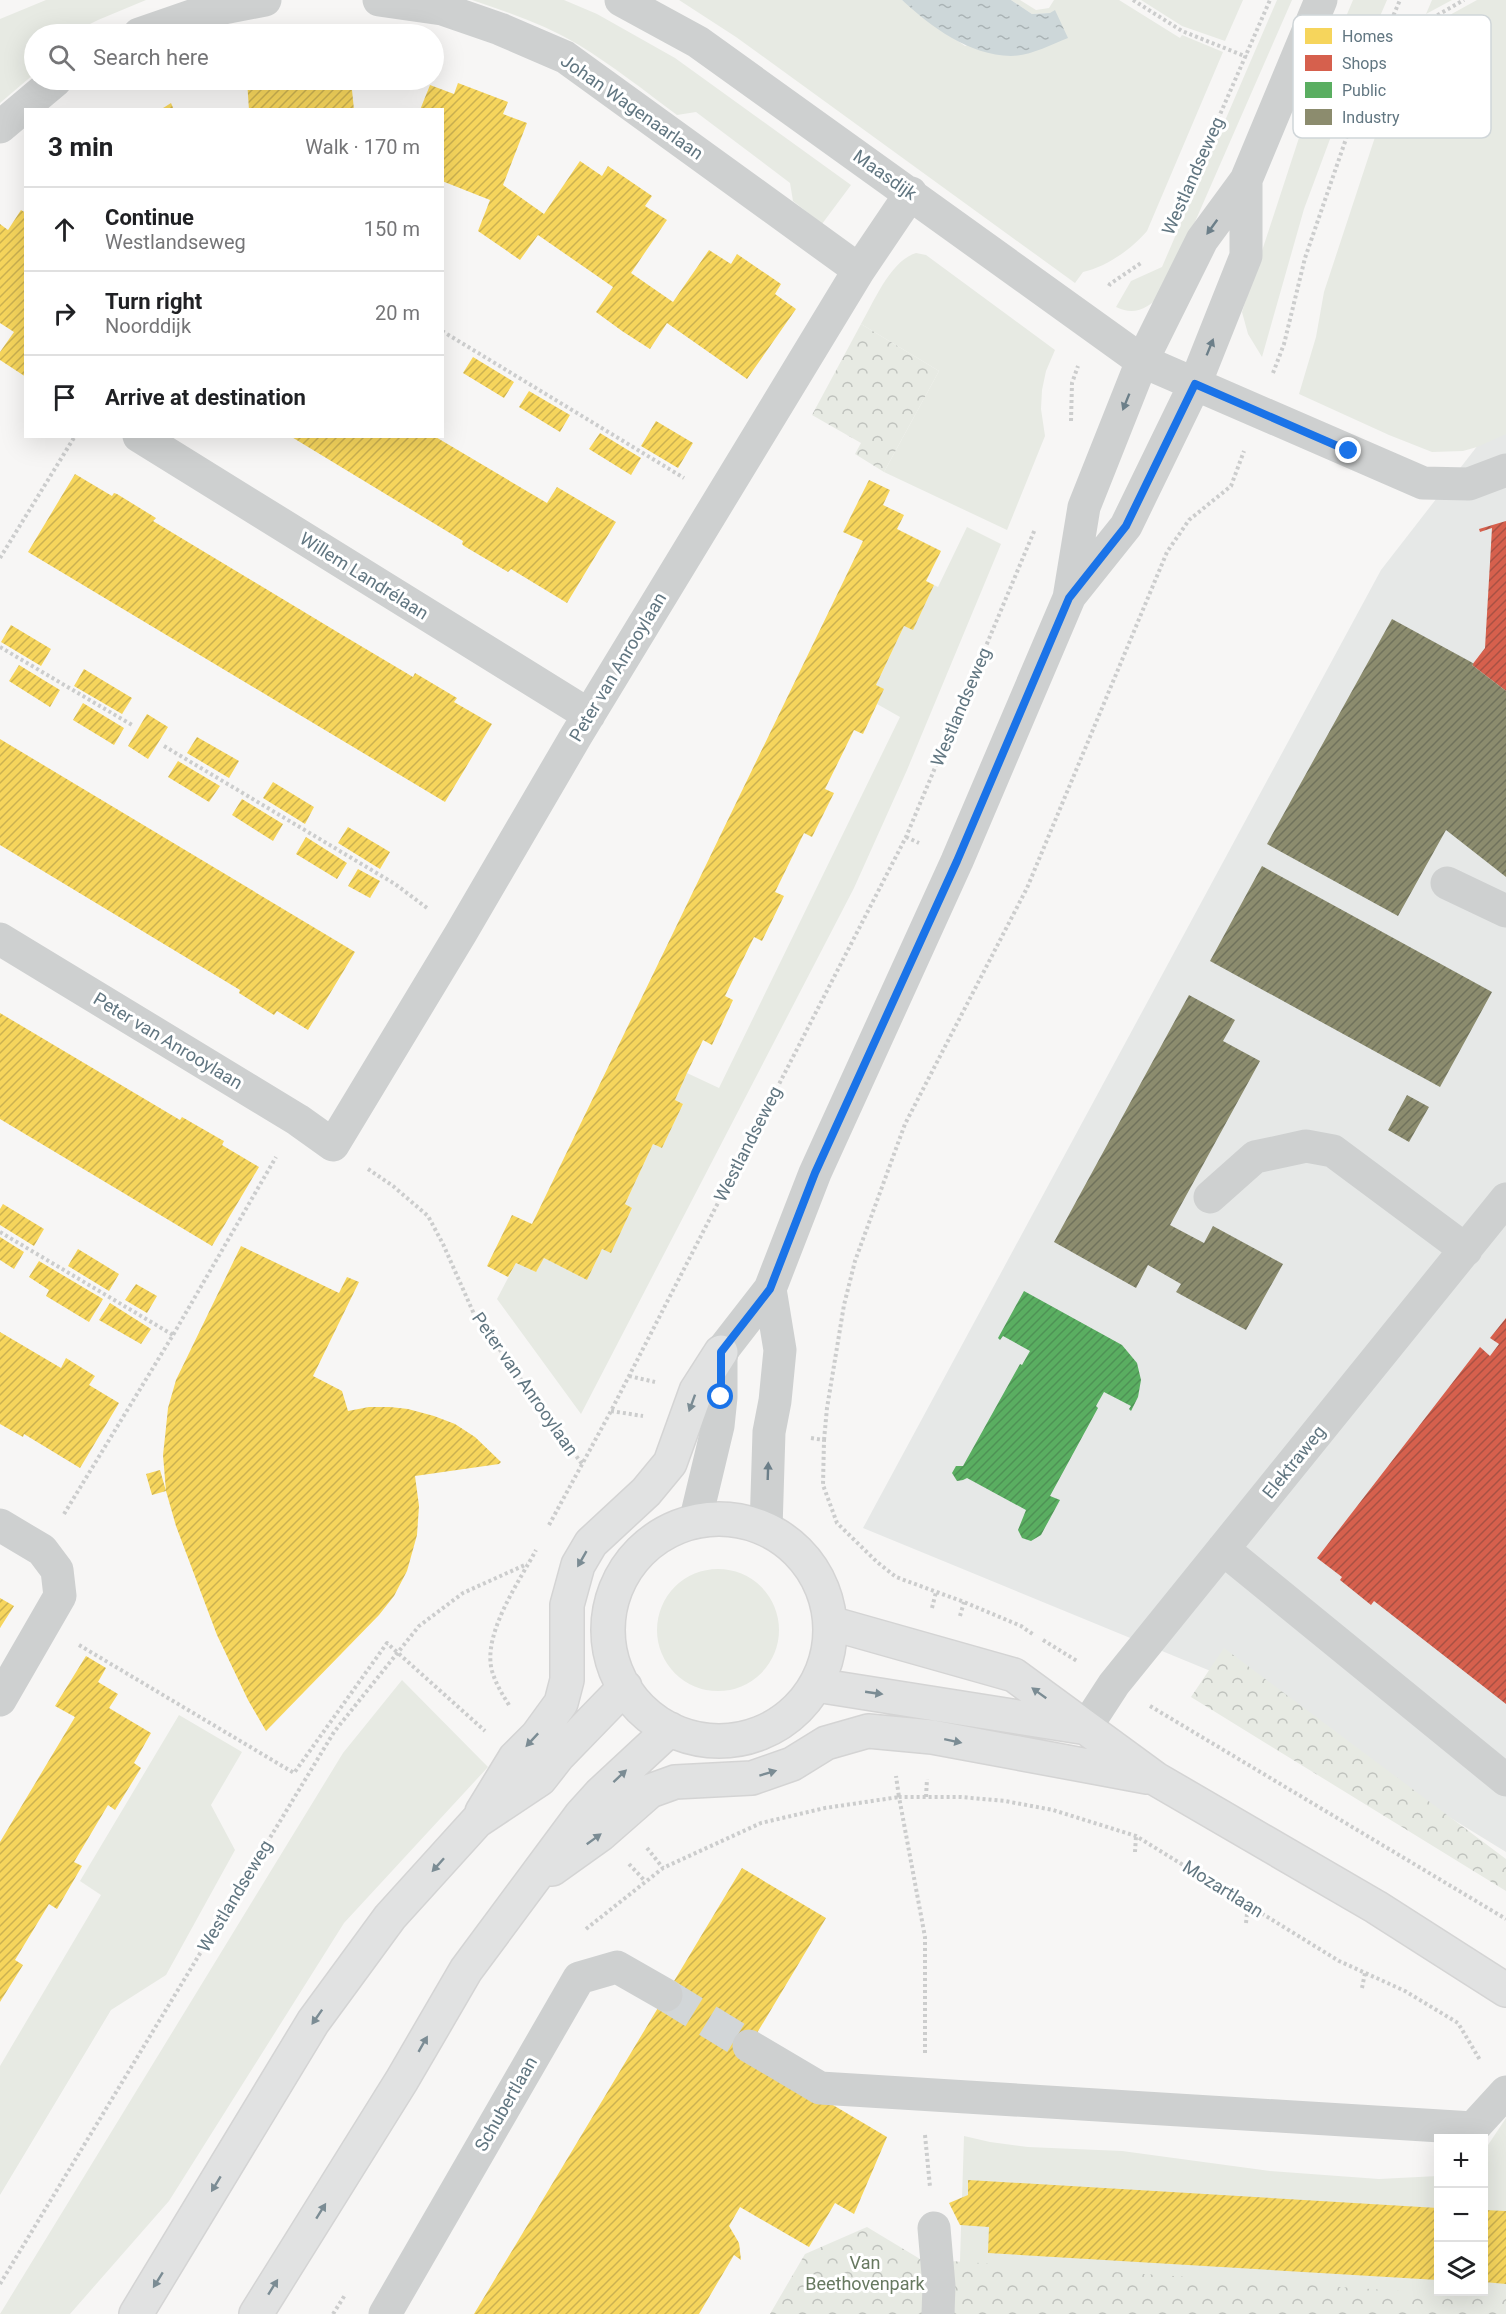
<!DOCTYPE html>
<html lang="en">
<head>
<meta charset="utf-8">
<style>
  :root { --surface:#fff; --page:#f2f2f2; --text:#202124; --muted:#757577; --line:#e0e0e0 }
  body { margin:0; font-family:Roboto,sans-serif; background:var(--page); color:var(--text) }
  .controls { position:absolute; right:18px; bottom:18px; display:grid; overflow:hidden; border-radius:0px; box-shadow:0 6px 24px #0002 }
  .controls button { width:54px; height:54px; display:grid; place-items:center; padding:0; border:0; border-bottom:2px solid var(--line); background:var(--surface); color:var(--text); font:30px sans-serif }
  .stop { position:absolute; width:18px; height:18px; margin:-14px; border:4px solid #1a73e8; border-radius:50%; background:#fff }
  .stop.end { background:#1a73e8; border-color:#fff; box-shadow:0 2px 6px #0008 }
  .list { margin:0; padding:0; list-style:none }
  h2 { display:flex; justify-content:space-between; align-items:center; height:78px; margin:0; padding:0 24px; font-size:26px }
  h2 small { font-size:20px; font-weight:400; color:var(--muted) }
  .list li { display:grid; grid-template-columns:39px 1fr auto; gap:18px; align-items:center; box-sizing:border-box; height:84px; padding:0 24px; border-top:2px solid var(--line) }
  .list b { display:block; font-size:22px; white-space:nowrap }
  .list p { margin:0; font-size:20px; white-space:nowrap; color:var(--muted) }
  .list em { font-size:20px; font-style:normal; color:var(--muted) }
  .icon { flex:none; width:33px; height:33px; fill:none; stroke:currentColor; stroke-width:2; stroke-linecap:round; stroke-linejoin:round }
  .map { position:relative; flex:none; width:1506px; height:2314px; overflow:hidden }
  .search { position:absolute; background:var(--surface); box-shadow:0 6px 24px #0002; left:24px; top:24px; width:420px; height:66px; display:flex; align-items:center; gap:15px; box-sizing:border-box; padding:0 21px; border-radius:33px; color:var(--muted); font-size:22px }
  .panel { position:absolute; background:var(--surface); box-shadow:0 6px 24px #0002; left:24px; top:108px; width:420px; height:330px; border-radius:0px }
  .map>svg:first-child { display:block }
  .built { fill:#e6e8e7 }
  .grass { fill:#e7eae3 }
  .forest { fill:url(#forest-crowns) }
  .water { fill:url(#water-ripples) }
  .homes { fill:url(#homes-hatch) }
  .shops { fill:url(#shops-hatch) }
  .public { fill:url(#public-hatch) }
  .industry { fill:url(#industry-hatch) }
  .lines { fill:none; stroke-linecap:round; stroke-linejoin:round }
  .minor-tunnel { stroke:#d2d6d8; stroke-width:33; stroke-dasharray:33 16; stroke-linecap:butt }
  .major-casing { stroke:#d4d4d4; stroke-width:36 }
  .path { stroke:#cccdcd; stroke-width:4; stroke-dasharray:3 3; stroke-linecap:butt }
  .minor { stroke:#ced0d0; stroke-width:33 }
  .major { stroke:#e1e2e2; stroke-width:33 }
  .oneway { fill:#6c7f89 }
  .oneway2 { fill:#7b8c94 }
  .route { stroke:#1a73e8; stroke-width:8 }
  .labels { text-anchor:middle; stroke-width:6; stroke-linejoin:round; paint-order:stroke }
  .street-label { font-size:18px; fill:#617681; stroke:#fff }
  .park-label { font-size:18px; fill:#677960; stroke:#fff }
  .key { fill:#fff; stroke:#d0d6d9; stroke-width:1.5 }
  .key-label { font-size:16px; fill:#617681 }
</style>
</head>
<body>
<div class="map">
<svg width="1506" height="2314" viewBox="0 0 1506 2314">
  <defs>
    <pattern id="forest-crowns" width="20" height="18" patternUnits="userSpaceOnUse" patternTransform="scale(1.5)"><rect width="20" height="18" fill="#e7eae3"/><path d="M2 6a3 3 0 1 1 6 0M12 15a3 3 0 1 1 6 0" fill="none" stroke="#bfc2bd"/></pattern>
    <pattern id="water-ripples" width="26" height="14" patternUnits="userSpaceOnUse" patternTransform="scale(1.5)"><rect width="26" height="14" fill="#cdd7d9"/><path d="M2 4q2-2 4 0t4 0M15 11q2-2 4 0t4 0" fill="none" stroke="#aab3b5"/></pattern>
    <pattern id="homes-hatch" width="6" height="6" patternUnits="userSpaceOnUse" patternTransform="scale(1.5)"><rect width="6" height="6" fill="#f6d55c"/><path d="M-1 1l2-2M0 6l6-6M5 7l2-2" fill="none" stroke="#cbb151"/></pattern>
    <pattern id="shops-hatch" width="6" height="6" patternUnits="userSpaceOnUse" patternTransform="scale(1.5)"><rect width="6" height="6" fill="#d6604d"/><path d="M-1 1l2-2M0 6l6-6M5 7l2-2" fill="none" stroke="#a85144"/></pattern>
    <pattern id="public-hatch" width="6" height="6" patternUnits="userSpaceOnUse" patternTransform="scale(1.5)"><rect width="6" height="6" fill="#5aae61"/><path d="M-1 1l2-2M0 6l6-6M5 7l2-2" fill="none" stroke="#4e9255"/></pattern>
    <pattern id="industry-hatch" width="6" height="6" patternUnits="userSpaceOnUse" patternTransform="scale(1.5)"><rect width="6" height="6" fill="#8c8c6e"/><path d="M-1 1l2-2M0 6l6-6M5 7l2-2" fill="none" stroke="#70725c"/></pattern>
  </defs>
  <rect width="100%" height="100%" fill="#f7f6f5"/>
  <path class="built" d="M1506,409V1852L1213,1672L863,1528L1381,570Z"/>
  <path class="grass" d="M46,0H146L98,20L70,34H34V74L0,103V19Z
    M472,0H564L597,14L675,58L851,185L822,224L793,201L790,183L696,112L677,115C645,91 613,66 579,45C546,25 508,12 472,0Z
    M679,0H902L965,46L1050,13L1032,14L1011,0H1020L1036,10L1049,8L1054,0H1119L1180,38L1182,35L1223,52L1147,231C1132,249 1106,267 1083,272L1075,283L736,37Z
    M1141,0H1243L1225,41L1182,26Z
    M1277,0H1292L1163,295C1147,307 1136,317 1116,307L1131,281L1162,267Z
    M1353,0H1387L1349,88L1304,209L1262,357L1248,334L1242,312L1313,95Z
    M1432,0H1452L1426,14Z
    M1477,0H1506V434L1477,447L1463,451L1432,452L1389,435L1299,394L1316,337L1324,292L1376,134L1419,32Z
    M916,253L926,255L1055,350L1046,371L1042,390L1041,409L1045,436L1007,530L884,472L939,371L861,324C874,302 890,261 916,253Z
    M967,527L1001,544L907,770L854,888L581,1414L497,1299L516,1263L536,1272L544,1258L587,1280L602,1249L611,1252L632,1208L625,1204L653,1144L662,1148L683,1104L675,1100L687,1073L719,1088L900,717L877,704L876,685L904,626L913,629L934,585L938,587Z
    M657 1630a61 61 0 1 1 122 0a61 61 0 1 1-122 0Z
    M402,1680L488,1767L344,1923L169,2201L70,2314H0L343,1753Z
    M179,1715L242,1752L211,1805L235,1850L166,1975L111,2010L0,2195V2066L101,1895L80,1881Z
    M1506,2118V2314H994L959,2292L964,2136L990,2142L1028,2147L1122,2151L1270,2171L1379,2179L1438,2176V2292H1484V2151Z"/>
  <path class="forest" d="M861,324L939,371L884,472L855,454L861,443L812,415Z
    M1224,1648L1506,1859V1891L1191,1697Z
    M867,2227L920,2259L1506,2298V2314H770L805,2254Z"/>
  <path class="water" d="M902,0H1011L1032,14L1050,13L1055,10L1068,38C1050,45 1030,56 1011,56C969,55 931,27 902,0Z"/>
  <path class="homes" d="M247,80H351L354,110H249Z
    M458,83L508,102L503,114L527,123L503,185L544,214L580,161L602,176L608,166L652,196L645,206L667,220L631,273L673,302L709,250L731,264L737,254L781,284L775,294L796,309L747,379L667,323L650,349L622,331L596,312L613,287L538,235L520,260L478,231L490,200L442,181V110H420L430,85L454,94Z
    M171,103L174,110H160Z
    M21,210L26,213V377L0,360V352L14,332L0,323V224L8,230Z
    M473,357L514,382L504,398L463,373Z
    M529,391L570,415L560,432L519,407Z
    M656,421L693,443L678,468L641,446Z
    M600,433L641,458L631,475L589,449Z
    M290,436H434L547,503L557,487L616,522L567,603L511,569L508,572L464,546L462,544L463,541Z
    M75,474L112,496L114,493L117,494L156,518L153,521L339,633L413,677L415,673L457,698L454,702L492,724L445,802L28,552Z
    M869,480L890,490L883,505L904,515L897,529L941,551L926,581L934,585L913,630L904,626L876,685L884,689L863,734L854,730L825,789L834,793L812,837L804,833L775,892L784,896L762,941L754,937L725,996L733,1000L712,1045L703,1040L687,1073L675,1100L683,1104L662,1148L653,1144L625,1204L632,1208L611,1253L602,1249L587,1280L544,1258L536,1272L516,1263L508,1277L487,1266L512,1215L532,1224L863,541L843,532Z
    M11,625L51,649L41,666L1,642Z
    M19,665L60,690L50,707L9,681Z
    M84,669L132,698L122,714L74,686Z
    M83,703L124,728L114,745L73,720Z
    M147,714L168,727L148,759L128,746Z
    M197,737L239,761L229,778L187,753Z
    M0,739L355,952L308,1030L277,1011L274,1015L239,993L240,990L0,845Z
    M178,761L220,786L209,802L168,777Z
    M273,782L314,807L305,824L263,798Z
    M242,799L283,824L273,841L232,815Z
    M348,827L390,852L380,869L338,843Z
    M306,837L347,863L337,879L296,854Z
    M358,869L380,881L370,898L348,886Z
    M0,1013L180,1120L182,1117L222,1140L224,1141L222,1145L259,1167L212,1246L0,1119Z
    M3,1204L44,1229L34,1246L0,1225V1209Z
    M0,1237L24,1252L14,1269L0,1260Z
    M241,1246L339,1293L347,1277L359,1282L313,1376L342,1391L348,1411L369,1407H390L408,1409L434,1416L455,1424L475,1437L501,1462L499,1464L415,1476L419,1506L417,1535L407,1571L394,1596L379,1615L266,1731L248,1700L217,1635L176,1526L166,1491L152,1495L146,1474L160,1470L166,1491L163,1455L165,1437L168,1408L176,1380Z
    M78,1249L119,1274L109,1291L68,1266Z
    M39,1261L103,1299L89,1322L46,1296L49,1290L29,1277Z
    M136,1284L157,1296L147,1313L125,1300Z
    M110,1303L151,1329L141,1344L99,1320Z
    M0,1332L61,1368L66,1358L95,1376L89,1385L119,1403L80,1468L24,1434L23,1437L0,1424Z
    M0,1598L14,1606L0,1628Z
    M86,1656L106,1668L98,1682L118,1694L109,1708L151,1733L134,1763L141,1768L115,1810L108,1805L74,1862L82,1866L57,1909L49,1904L15,1960L23,1965L0,2002V1842L75,1717L55,1706Z
    M742,1868L826,1918L745,2053L887,2137L854,2214L835,2203L809,2247L740,2207L729,2226L739,2243L741,2260L734,2255L699,2314H474Z
    M968,2180L1438,2208V2280L988,2253L989,2227L960,2225L949,2203L968,2195Z
    M1484,2210L1506,2211V2284L1484,2282Z"/>
  <path class="shops" d="M1506,521V691L1472,665L1485,648L1492,528L1480,532L1479,529Z
    M1506,1318V1704L1374,1601L1371,1605L1340,1580L1342,1577L1317,1558L1480,1347L1490,1356L1499,1344L1490,1338Z"/>
  <path class="public" d="M1024,1291L1122,1345L1137,1363L1141,1380L1138,1397L1131,1411L1129,1409L1131,1406L1104,1392L1096,1406L1098,1408L1050,1496L1060,1500L1041,1535L1031,1541L1022,1538L1018,1530L1026,1510L967,1478L963,1480L957,1481L952,1473L956,1466H963L1020,1364L1022,1365L1030,1351L1003,1336L1000,1340L998,1338Z"/>
  <path class="industry" d="M1392,619L1471,662L1474,664L1472,665L1506,691V877L1446,830L1398,916L1267,844Z
    M1262,866L1492,992L1440,1087L1210,961Z
    M1189,995L1235,1020L1223,1041L1260,1061L1170,1225L1204,1243L1213,1226L1283,1264L1246,1330L1176,1292L1181,1284L1148,1265L1136,1288L1054,1242Z
    M1407,1095L1429,1107L1409,1142L1388,1130Z"/>
  <g class="lines">
    <path class="minor-tunnel" d="M666,1995L749,2046"/>
    <g class="major-casing">
      <path id="major" d="M608 1630a111 111 0 1 1 222 0a111 111 0 1 1-222 0Z
        M830,1623L1014,1675L1156,1779L1376,1907L1506,1990
        M816,1685L1081,1727
        M482,1812L515,1758L537,1736L561,1703L567,1680V1605L578,1565L591,1543L646,1492L670,1463L696,1391L721,1352
        M552,1869L601,1834L650,1791L675,1782L752,1778L792,1764L826,1743L868,1731L932,1737L1147,1777
        M136,2314L313,2022L390,1917L477,1821L540,1779L558,1756L625,1687
        M256,2314L402,2080L466,1970L581,1815L600,1794L670,1729"/>
    </g>
    <path class="path" d="M1133,0L1182,31L1247,57
      M1380,48L1464,0
      M1194,174L1270,0
      M1109,286L1110,284L1141,263
      M442,331L684,478
      M1273,373L1284,344L1305,258L1369,72L1400,0
      M1071,421L1072,383L1078,366
      M0,558L75,436
      M0,647L132,725
      M164,746L395,884L427,908
      M906,837L919,843
      M368,1169L393,1186L428,1216L443,1244L474,1314L582,1464
      M0,1232L173,1335
      M629,1376L655,1382
      M611,1411L643,1416
      M811,1438L824,1440L823,1485L837,1523L877,1562L896,1577L964,1602L1021,1626L1034,1635
      M824,1440L827,1408L844,1305L855,1261L905,1124L1027,888L1167,552L1189,520L1231,486L1244,451
      M64,1514L173,1335L276,1157
      M549,1525L611,1411L906,837L1035,529
      M932,1608L936,1592
      M960,1616L964,1602
      M1043,1640L1077,1661
      M79,1645L294,1773L387,1643L485,1731
      M509,1705C502,1694 496,1684 492,1671C482,1634 519,1582 536,1550
      M1150,1706L1506,1919
      M926,1797L927,1779
      M647,1848L663,1868
      M1135,1852L1136,1836
      M629,1864L645,1881
      M1246,1923L1248,1905
      M586,1929L663,1868L761,1823L825,1808L899,1797L896,1776
      M1362,1988L1365,1973
      M925,2053V1937L899,1797H961L1005,1801L1053,1810L1136,1836L1339,1961L1405,1991L1458,2023L1480,2060
      M925,2135L930,2187
      M0,2284L334,1732L419,1626L463,1593L527,1564
      M333,2314L345,2295"/>
    <path class="minor" d="M379,0L442,9L500,29L565,57L859,270
      M621,0L698,42L1142,361L1423,483L1469,484L1506,470
      M139,34L203,12L265,0
      M0,127L56,80
      M139,436L589,715
      M1070,596L1126,526L1195,384L1246,256V180
      M1447,883L1506,911
      M0,939L298,1120L333,1145L461,933L576,736L859,270L911,193
      M1210,1197L1255,1157L1306,1146L1333,1151L1466,1250
      M695,1522L718,1426L721,1397V1352L770,1289L815,1173L957,861L1069,598L1084,507L1142,361L1202,240L1246,180L1321,0
      M0,1525L42,1550L57,1570L60,1596L0,1700
      M766,1529L769,1432L775,1401L780,1350L770,1289
      M1223,1549L1506,1780
      M1086,1727L1114,1684L1506,1199
      M749,2046L820,2088L1473,2128L1506,2092
      M934,2228L939,2286L938,2314
      M385,2314L579,1978L617,1967L666,1995"/>
    <use href="#major" class="major"/>
  </g>
  <defs><path id="oneway-solid" d="M-6-.8H1V-3.2L6.5 0L1 3.2V.8H-6Z" transform="scale(1.5)"/></defs>
  <g class="oneway">
    <use href="#oneway-solid" transform="translate(1212 227) rotate(126)"/>
    <use href="#oneway-solid" transform="translate(1210 347) rotate(-68)"/>
    <use href="#oneway-solid" transform="translate(1126 402) rotate(112)"/>
    <use href="#oneway-solid" transform="translate(768 1471) rotate(-88)"/>
  </g>
  <g class="oneway2">
    <use href="#oneway-solid" transform="translate(692 1403) rotate(110)"/>
    <use href="#oneway-solid" transform="translate(582 1559) rotate(120)"/>
    <use href="#oneway-solid" transform="translate(874 1693) rotate(8)"/>
    <use href="#oneway-solid" transform="translate(1039 1693) rotate(-144)"/>
    <use href="#oneway-solid" transform="translate(532 1740) rotate(133)"/>
    <use href="#oneway-solid" transform="translate(953 1741) rotate(12)"/>
    <use href="#oneway-solid" transform="translate(768 1773) rotate(-17)"/>
    <use href="#oneway-solid" transform="translate(620 1776) rotate(-43)"/>
    <use href="#oneway-solid" transform="translate(594 1839) rotate(-36)"/>
    <use href="#oneway-solid" transform="translate(438 1865) rotate(132)"/>
    <use href="#oneway-solid" transform="translate(317 2017) rotate(125)"/>
    <use href="#oneway-solid" transform="translate(423 2044) rotate(-60)"/>
    <use href="#oneway-solid" transform="translate(216 2184) rotate(121)"/>
    <use href="#oneway-solid" transform="translate(321 2211) rotate(-58)"/>
    <use href="#oneway-solid" transform="translate(158 2280) rotate(122)"/>
    <use href="#oneway-solid" transform="translate(273 2287) rotate(-58)"/>
  </g>
  <g class="lines">
    <path class="route" d="M721,1397V1352L770,1289L815,1173L957,861L1069,598L1126,526L1195,384L1349,451"/>
  </g>
  <g class="labels">
    <g class="street-label">
      <text transform="translate(632 107) rotate(35)" y="6">Johan Wagenaarlaan</text>
      <text transform="translate(885 175) rotate(35)" y="6">Maasdijk</text>
      <text transform="translate(1193 176) rotate(-66)" y="6">Westlandseweg</text>
      <text transform="translate(364 576) rotate(32)" y="6">Willem Landrélaan</text>
      <text transform="translate(618 667) rotate(-59)" y="6">Peter van Anrooylaan</text>
      <text transform="translate(961 707) rotate(-67)" y="6">Westlandseweg</text>
      <text transform="translate(168 1041) rotate(31)" y="6">Peter van Anrooylaan</text>
      <text transform="translate(748 1144) rotate(-63)" y="6">Westlandseweg</text>
      <text transform="translate(525 1384) rotate(55)" y="6">Peter van Anrooylaan</text>
      <text transform="translate(1294 1462) rotate(-51)" y="6">Elektraweg</text>
      <text transform="translate(1223 1889) rotate(32)" y="6">Mozartlaan</text>
      <text transform="translate(235 1896) rotate(-59)" y="6">Westlandseweg</text>
      <text transform="translate(506 2104) rotate(-60)" y="6">Schubertlaan</text>
    </g>
    <g class="park-label">
      <text x="865" y="2269">Van<tspan x="865" dy="21">Beethovenpark</tspan></text>
    </g>
  </g>
  <rect x="1293" y="15" width="198" height="123" rx="9" class="key"/>
  <rect x="1305" y="28" width="27" height="16" fill="#f6d55c"/>
  <rect x="1305" y="55" width="27" height="16" fill="#d6604d"/>
  <rect x="1305" y="82" width="27" height="16" fill="#5aae61"/>
  <rect x="1305" y="109" width="27" height="16" fill="#8c8c6e"/>
  <g class="key-label">
    <text x="1342" y="42">Homes</text>
    <text x="1342" y="69">Shops</text>
    <text x="1342" y="96">Public</text>
    <text x="1342" y="123">Industry</text>
  </g>
</svg>
<div class="controls">
<button>+</button>
<button>−</button>
<button><svg class="icon" aria-label="layers" viewBox="0 0 24 24"><path d="M12 4l9 5-9 5-9-5zM3 14l9 5 9-5"/></svg></button>
</div>
<div class="stop" style="left:721px;top:1397px"></div>
<div class="stop end" style="left:1349px;top:451px"></div>
<div class="search"><svg class="icon" aria-label="search" viewBox="0 0 24 24"><circle cx="10" cy="10" r="6"/><path d="M15 15l6 6"/></svg>Search here</div>
<section class="panel">
<h2>3 min<small>Walk · 170 m</small></h2>
<ul class="list">
<li><svg class="icon" aria-label="ahead" viewBox="0 0 24 24"><path d="M12 20V5M6 11l6-6 6 6"/></svg><div><b>Continue</b><p>Westlandseweg</p></div><em>150 m</em></li>
<li><svg class="icon" aria-label="right" viewBox="0 0 24 24"><path d="M7 20v-9h11M14 6l5 5-5 5"/></svg><div><b>Turn right</b><p>Noorddijk</p></div><em>20 m</em></li>
<li><svg class="icon" aria-label="arrive" viewBox="0 0 24 24"><path d="M6 21V4h12l-3 4 3 4H6"/></svg><div><b>Arrive at destination</b></div></li>
</ul>
</section>
</div>
</body>
</html>
